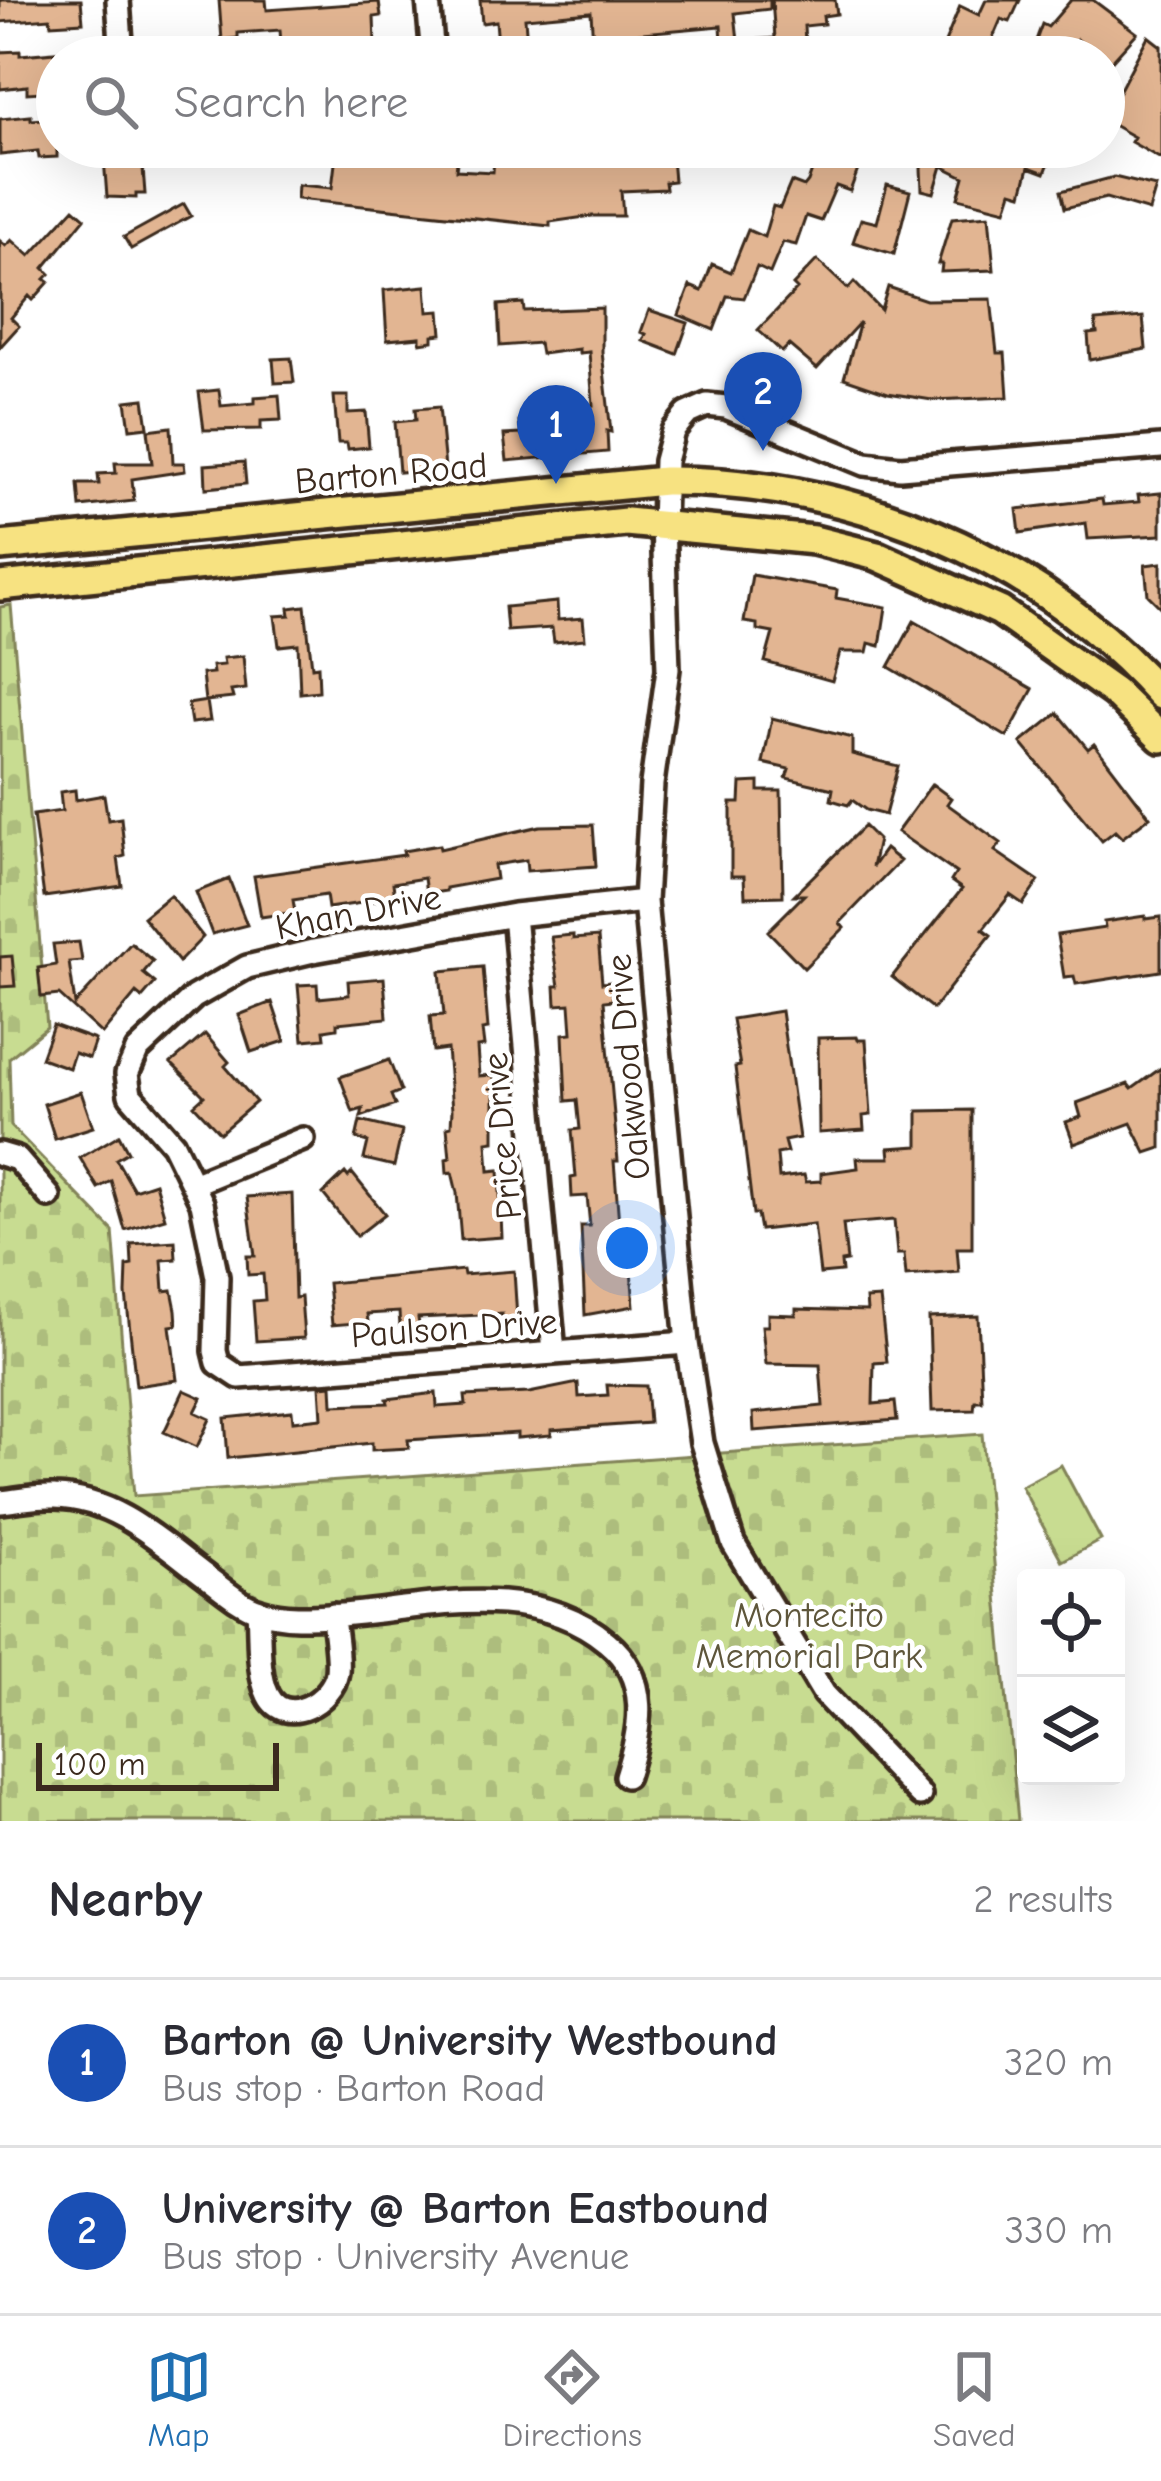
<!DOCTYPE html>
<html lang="en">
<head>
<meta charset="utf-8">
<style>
  :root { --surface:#fff; --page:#f7f7f7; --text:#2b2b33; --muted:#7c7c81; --line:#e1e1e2; --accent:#1f6fb2 }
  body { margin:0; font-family:"Comic Neue",sans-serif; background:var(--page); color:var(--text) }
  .controls { position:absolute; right:36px; bottom:36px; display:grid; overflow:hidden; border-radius:12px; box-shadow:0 12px 48px #0002 }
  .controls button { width:108px; height:108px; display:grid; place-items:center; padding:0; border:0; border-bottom:3px solid var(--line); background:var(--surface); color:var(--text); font:60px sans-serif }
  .scale { position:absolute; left:36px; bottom:30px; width:243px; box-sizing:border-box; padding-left:12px; border:6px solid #3b2a1e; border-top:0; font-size:33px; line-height:42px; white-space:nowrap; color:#3b2a1e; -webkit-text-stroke:9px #fff; paint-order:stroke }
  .you { position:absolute; left:627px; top:1248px; width:42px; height:42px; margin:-30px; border:9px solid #fff; border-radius:50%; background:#1a73e8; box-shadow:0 0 0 18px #1a73e833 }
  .badge { display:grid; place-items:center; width:78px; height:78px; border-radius:50%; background:var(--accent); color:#fff; font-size:39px; font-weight:700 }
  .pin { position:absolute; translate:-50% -99px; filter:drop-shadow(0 3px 6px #0008) }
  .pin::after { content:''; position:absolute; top:63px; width:42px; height:36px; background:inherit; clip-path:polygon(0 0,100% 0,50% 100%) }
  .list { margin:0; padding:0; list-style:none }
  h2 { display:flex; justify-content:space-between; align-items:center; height:156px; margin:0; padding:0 48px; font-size:51px }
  h2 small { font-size:39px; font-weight:400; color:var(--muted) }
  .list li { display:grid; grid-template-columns:78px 1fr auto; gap:36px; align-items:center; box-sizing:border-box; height:168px; padding:0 48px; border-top:3px solid var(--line) }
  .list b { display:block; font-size:45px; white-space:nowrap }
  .list p { margin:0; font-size:39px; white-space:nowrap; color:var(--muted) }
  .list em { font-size:39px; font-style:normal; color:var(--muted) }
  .icon { flex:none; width:66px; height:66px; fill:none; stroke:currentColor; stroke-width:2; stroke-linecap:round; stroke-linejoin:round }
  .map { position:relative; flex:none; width:1161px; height:1821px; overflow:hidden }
  .search { position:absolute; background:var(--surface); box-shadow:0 12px 48px #0002; left:36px; right:36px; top:36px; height:132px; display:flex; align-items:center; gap:30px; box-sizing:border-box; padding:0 42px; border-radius:66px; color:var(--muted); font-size:45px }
  .sheet { height:492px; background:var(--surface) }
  nav { display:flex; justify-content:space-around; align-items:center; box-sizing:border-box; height:168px; border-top:3px solid var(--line); background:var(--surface); font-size:33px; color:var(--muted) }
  nav a { display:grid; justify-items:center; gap:6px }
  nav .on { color:var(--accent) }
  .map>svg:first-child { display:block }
  .cemetery { fill:url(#cemetery-stones); stroke:#828358; stroke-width:3 }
  .green { fill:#c8dc91; stroke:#828358; stroke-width:3 }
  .building { fill:#e2b592; stroke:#3b2a1e; stroke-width:3 }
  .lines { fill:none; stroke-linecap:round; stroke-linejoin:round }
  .minor-casing { stroke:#3b2a1e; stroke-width:30 }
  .major-casing { stroke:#3b2a1e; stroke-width:36 }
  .minor { stroke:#fff; stroke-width:21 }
  .major { stroke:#f7e281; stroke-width:27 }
  .labels { text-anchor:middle; stroke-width:9; stroke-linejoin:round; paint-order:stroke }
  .street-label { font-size:36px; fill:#3b2a1e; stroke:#fff }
  .park-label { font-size:36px; fill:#5e563b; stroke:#fff }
</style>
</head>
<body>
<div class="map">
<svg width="1161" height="1821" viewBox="0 0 1161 1821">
  <defs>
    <pattern id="cemetery-stones" width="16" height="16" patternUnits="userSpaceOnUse" patternTransform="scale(3)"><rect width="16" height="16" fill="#c8dc91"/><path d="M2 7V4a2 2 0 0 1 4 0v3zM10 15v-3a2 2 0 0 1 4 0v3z" fill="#adbd7d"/></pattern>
  </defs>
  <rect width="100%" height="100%" fill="#fff"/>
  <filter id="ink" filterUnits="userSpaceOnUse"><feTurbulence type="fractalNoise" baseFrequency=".00833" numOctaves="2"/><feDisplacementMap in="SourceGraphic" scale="24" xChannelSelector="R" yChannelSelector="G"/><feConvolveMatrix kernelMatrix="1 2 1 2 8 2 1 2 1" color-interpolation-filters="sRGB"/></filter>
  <g filter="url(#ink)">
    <path class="cemetery" d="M11,605L47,1027L9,1058L11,1126L113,1231L134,1496L982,1434L1018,1821H0V607Z"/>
    <path class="green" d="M1061,1465L1101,1540L1062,1561L1021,1486Z"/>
    <path class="building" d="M0,0H81L83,22L51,24L50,18L0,22Z
      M219,0H266L267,10L379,2L381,16L374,17L375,43L352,44L353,52L282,57L280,30L238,33V38L222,40Z
      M480,0H770V9L735,13L738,41L775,38L772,0H835L837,14L823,16L824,24L804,26L805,43H801L800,54L765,57H723L721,26L608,36L609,43L593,44L591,12L525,18L527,43L550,41L551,57H499L496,21L482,23Z
      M986,0H1020L1010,22L1001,19L987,52L971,45L966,57H939L960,6L979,15Z
      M1071,0H1093L1137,33L1108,65L1104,57H1098L1077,39L1069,57L1031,54L1042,24L1048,27Z
      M1148,36L1161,46V159L1131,142L1134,137L1104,120Z
      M20,51V55L55,52L57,91L27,93V86L0,89V52Z
      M31,116V120L57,118V157L39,158L38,151L0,155V119Z
      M337,147L458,154L456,170L493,172L495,147H671L674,181L665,182L666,189L621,191L623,216H592L550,222V226L297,199L298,185L332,188Z
      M820,147H884L876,165L862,159L850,191L836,186L821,221L806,216L796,245L783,242L770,273L757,267L744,298L727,296L714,330L679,315L690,286L702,291L712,264L731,272L748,230L764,237L773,206L780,208L791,182L804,187L808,182Z
      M932,147H1055L1045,173L1029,167L1022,194L1012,191L1006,210L958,198L964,177L942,166L934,193L922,190L921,168Z
      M134,153L142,155L145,194H136V198L107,197L104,158Z
      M1114,177L1156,187L1149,211L1106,198L1065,208L1061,191Z
      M887,185L910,191L894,254L853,242L861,219L877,223Z
      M184,204L191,216L131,249L124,237Z
      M74,208L85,218L44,268L50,274L45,279L49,282L33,300L29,296L11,318L19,326L0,347V241L6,246L12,240L30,256Z
      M989,215L994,270L941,272L942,264H938L952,218Z
      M817,260L848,289L854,282L881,310L888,287L926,300L991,299L997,353H1005L1008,397L932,400L888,393L844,378L860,322L817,369L789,345L782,352L758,330L797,289L793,285Z
      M426,286L428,312L440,311L442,334L433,335V341L420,343V337L387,340L384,290Z
      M523,303L524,311L602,308V352L611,432L607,431L608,452L507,461L504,435L521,434L519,422L537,420L538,430L554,428L555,434L582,432L580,406L593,405L589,352L579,353V349L541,354L539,343L500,346L498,305Z
      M649,310L688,323L677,354L643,341L646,334L641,332Z
      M1143,317L1146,349L1090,360L1088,334L1097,333L1095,321Z
      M291,358L294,382L275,383L273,359Z
      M219,390L221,406L255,403V397L279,395L281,420L261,421V429L204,430L199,392Z
      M334,396H348V413L366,412L369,447L348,449L347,443H338Z
      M144,399L148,427L130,429L126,401Z
      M439,407L445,468L399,472L395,422L416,420L415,409Z
      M171,427L173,463H184L185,471L132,479L134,501L80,507L78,484H99L98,474L116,473L115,463H152L148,430Z
      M244,462L246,484L206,488L205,465Z
      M1161,493V535L1088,539L1086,523L1020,533L1017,509L1102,499L1103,505L1139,502L1138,495Z
      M1161,563V608L1148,595L1145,565Z
      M752,575L837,590L836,598L886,607L880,646L869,643L867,652H840L832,681L765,662L773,633L757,630V624L744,622Z
      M557,602L558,620L583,618L585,639L554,642L552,628L507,631L505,607Z
      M305,606L312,667L318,666L319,691L300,693L298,644L279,646L275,616L290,615L289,608Z
      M914,621L1033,689L1007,737L889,667Z
      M243,656L246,689L231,691L233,698L205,701L202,674L213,673L212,666L224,665L223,658Z
      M207,701L210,721L191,723L188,704Z
      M1058,713L1088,749L1094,744L1150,817L1122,838L1115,831L1102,841L1021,743Z
      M772,718L852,738V754L898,766L885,815L866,810L852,800L848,805L831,800L833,789L786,778L789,769L763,763Z
      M759,782V791H781L783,896L745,897L744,876H731V803H740L741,783Z
      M932,784L951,798L947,804L1001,843L995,851L1039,881L1023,904L1010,895L983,929L991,935L933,1009L892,977L962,889L951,881L956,873L897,832Z
      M75,790L76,800L104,795L108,820L121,818L125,856L118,858L122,886L44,897L33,815L62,811L60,792Z
      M593,825L596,866L527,871L526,860L494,865L496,879L446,888V891L426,894L424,878L393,883L395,898L328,908L326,895L293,900L295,912L261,917L254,876L404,855L403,851L439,845L440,849L540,826Z
      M864,826L878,840L872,867L885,849L900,861L840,923L844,928L804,968L768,931L804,895H794Z
      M229,879L247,925L212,934L196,892Z
      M170,895L203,937L179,962L143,917Z
      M1145,916V919L1161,917V971L1076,984L1074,976L1064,977L1057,935L1105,928L1104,922Z
      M573,935V939L598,937L602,983L611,982L613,1000L604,1001L618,1161H614L619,1223L626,1270H631L634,1306L585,1315L581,1226H590L587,1196L572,1197L571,1178L576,1177L572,1130L580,1129L577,1100L566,1101L563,1034L572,1033L570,1004L556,1005L555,986H559L551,937Z
      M79,942L82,961L69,962L75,1004L131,943L153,961L143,973L155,983L142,998L136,993L102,1034L59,995L41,997L38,968L56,965L53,944Z
      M12,956L15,986L0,987V957Z
      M483,967L488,1029L482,1030L484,1046L477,1047L479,1076L494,1075V1141L487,1142L489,1171L499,1170L502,1237L461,1240L457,1193L452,1172L447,1173L446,1159L450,1158L447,1127L451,1126L452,1110L447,1049L433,1051L430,1016L444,1015L440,971Z
      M384,978L387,1018L337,1023V1028L324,1030L325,1038L303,1040L298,985L317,984L318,998L349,995L348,981Z
      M272,1002L285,1041L251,1052L239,1015Z
      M781,1011L799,1138L784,1141L787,1152L777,1154L779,1178L804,1175L806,1182L821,1181V1173L858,1168L857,1158H890L889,1148L918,1146V1111L972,1110V1248H957L959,1272L906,1276L904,1254H897L894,1220L843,1224L847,1261L841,1262L842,1272L820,1274L814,1224L760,1230L757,1214H753L735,1067L740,1066L732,1019Z
      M53,1025L95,1040L89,1058L74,1053L69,1068L41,1058Z
      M205,1034L229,1062L225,1066L256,1102L220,1133L194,1105L204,1096L171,1063Z
      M857,1037L858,1040H866L871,1115L863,1116L864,1130L819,1133L818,1038Z
      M389,1060L401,1091L391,1095L395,1105L361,1117L363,1109L353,1112L340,1077Z
      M1161,1068V1148L1146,1153L1131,1123L1074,1144L1066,1122L1081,1117L1077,1103L1128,1084L1132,1089Z
      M81,1092L93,1127L55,1139L44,1104Z
      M360,1121L402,1131L394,1166L364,1159L368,1142L356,1139Z
      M119,1135L128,1152L116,1159L134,1190L155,1183L165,1218L125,1230L111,1181L98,1188L80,1158Z
      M345,1173L348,1177L352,1173L385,1214L357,1236L323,1194Z
      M292,1194L295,1298L301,1297L304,1338L256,1341L253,1301L265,1300L263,1274L248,1275L247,1256H255L247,1197Z
      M175,1241L176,1259L162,1260L164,1291L172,1290L176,1310L177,1325L170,1326L177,1380L136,1386L126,1294L127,1266L132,1265L131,1244Z
      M463,1270L464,1275L514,1271L517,1319L502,1320V1314L418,1318L419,1325L400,1327L399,1312L367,1314L368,1322L332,1325L328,1283Z
      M880,1298L887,1362L874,1363L873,1404L895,1402L897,1420L754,1431L753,1413L823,1406L820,1365L766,1364L762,1326H768V1314L796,1315V1309L867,1311L866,1299Z
      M978,1316L982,1401H975L974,1410L932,1411L929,1318Z
      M578,1383L579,1397L608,1395L607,1385L646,1386L649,1423L551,1430V1435L517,1438V1433L408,1440L409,1448L372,1450V1443L228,1458L225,1418L292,1411L293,1421L322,1418L320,1386L332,1385L333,1405L388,1403L387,1399L436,1393L437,1407L466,1405L465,1396L529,1393Z
      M184,1390L202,1398L195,1412L210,1419L197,1447L164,1432Z"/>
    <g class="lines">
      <g class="minor-casing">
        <path id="minor" d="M118,0L122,57
          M428,0L433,57
          M645,901L514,915L313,951L247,967L194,997L137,1051L127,1074L130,1095L173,1144L202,1203L217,1277L215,1351L218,1363L239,1377L687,1343
          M514,915L554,1352
          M0,1154L17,1159L49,1196
          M193,1184L303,1139
          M0,1502C18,1500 37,1496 55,1497C112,1498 156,1538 199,1571C218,1585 238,1604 260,1611C288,1620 314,1617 342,1615C431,1607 533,1580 607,1642C651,1678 641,1729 626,1776
          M258,1610C260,1635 257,1673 268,1695C285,1729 333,1701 337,1672C339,1655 334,1633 333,1615
          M920,1795L824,1694L733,1543L702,1443L687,1343L645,901L652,784L668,669L663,524L665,461L673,431L687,414L707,405L726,407L865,464L900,468L1161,447"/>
      </g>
      <g class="major-casing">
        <path id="major" d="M0,546L664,481C850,480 1037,555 1161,695
          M0,586L626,522L814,540L877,556L1000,611L1114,692L1161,738"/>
      </g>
      <use href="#minor" class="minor"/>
      <use href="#major" class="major"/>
    </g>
  </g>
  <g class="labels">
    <g class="street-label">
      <text transform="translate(391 472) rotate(-5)" y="13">Barton Road</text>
      <text transform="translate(358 911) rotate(-11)" y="13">Khan Drive</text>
      <text transform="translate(627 1067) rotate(-95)" y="13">Oakwood Drive</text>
      <text transform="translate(501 1136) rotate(-95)" y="13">Price Drive</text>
      <text transform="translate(454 1327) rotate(-4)" y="13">Paulson Drive</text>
    </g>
    <g class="park-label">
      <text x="809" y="1627">Montecito<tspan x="809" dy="41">Memorial Park</tspan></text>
    </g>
  </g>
</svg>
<div class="controls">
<button><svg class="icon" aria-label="locate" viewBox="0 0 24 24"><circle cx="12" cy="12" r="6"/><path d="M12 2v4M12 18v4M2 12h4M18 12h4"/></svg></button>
<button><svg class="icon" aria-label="layers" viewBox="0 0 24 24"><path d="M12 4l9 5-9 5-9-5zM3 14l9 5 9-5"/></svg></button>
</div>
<div class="scale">100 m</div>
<div class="you"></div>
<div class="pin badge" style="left:556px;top:484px;background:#1a4fb4">1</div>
<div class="pin badge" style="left:763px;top:451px;background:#1a4fb4">2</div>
<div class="search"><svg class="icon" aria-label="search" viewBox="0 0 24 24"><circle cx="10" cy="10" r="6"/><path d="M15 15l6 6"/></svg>Search here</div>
</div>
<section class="sheet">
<h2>Nearby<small>2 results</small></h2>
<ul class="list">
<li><span class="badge" style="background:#1a4fb4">1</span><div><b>Barton @ University Westbound</b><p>Bus stop · Barton Road</p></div><em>320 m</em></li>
<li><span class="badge" style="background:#1a4fb4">2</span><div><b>University @ Barton Eastbound</b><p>Bus stop · University Avenue</p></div><em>330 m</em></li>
</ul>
</section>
<nav>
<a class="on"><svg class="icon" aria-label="map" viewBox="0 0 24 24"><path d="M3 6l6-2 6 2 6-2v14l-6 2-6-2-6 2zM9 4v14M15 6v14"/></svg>Map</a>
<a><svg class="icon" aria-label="directions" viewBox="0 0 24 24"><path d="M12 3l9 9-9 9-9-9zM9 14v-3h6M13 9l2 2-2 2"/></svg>Directions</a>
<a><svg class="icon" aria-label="saved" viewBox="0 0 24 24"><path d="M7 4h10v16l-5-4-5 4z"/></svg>Saved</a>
</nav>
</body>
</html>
